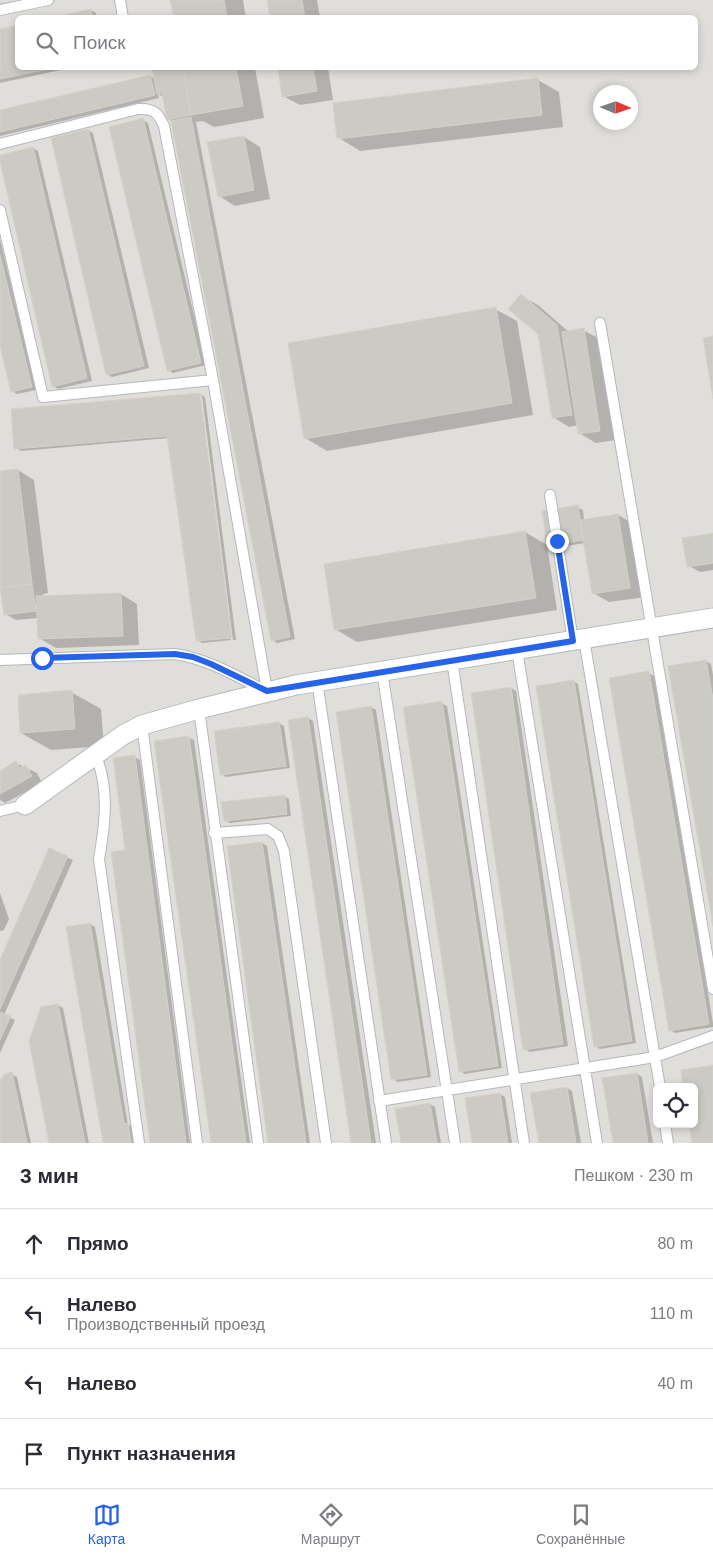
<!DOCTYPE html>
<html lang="ru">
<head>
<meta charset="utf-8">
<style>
  :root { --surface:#fff; --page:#f2f2f3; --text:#2b2b33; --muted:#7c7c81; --line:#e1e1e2; --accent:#2563eb }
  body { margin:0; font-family:Helvetica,sans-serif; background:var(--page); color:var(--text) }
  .controls { position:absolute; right:15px; bottom:15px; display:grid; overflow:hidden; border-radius:8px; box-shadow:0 2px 8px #0003 }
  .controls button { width:45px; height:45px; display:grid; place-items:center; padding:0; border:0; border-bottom:1px solid var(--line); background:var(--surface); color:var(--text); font:25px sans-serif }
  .compass { position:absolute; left:593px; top:85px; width:45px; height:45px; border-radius:50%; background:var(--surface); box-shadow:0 2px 8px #0003; rotate:92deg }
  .stop { position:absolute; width:15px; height:15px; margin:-11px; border:4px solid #2563eb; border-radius:50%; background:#fff }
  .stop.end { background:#2563eb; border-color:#fff; box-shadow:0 1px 5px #0008 }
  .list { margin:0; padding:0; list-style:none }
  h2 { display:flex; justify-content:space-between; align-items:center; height:65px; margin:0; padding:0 20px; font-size:21px }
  h2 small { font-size:16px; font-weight:400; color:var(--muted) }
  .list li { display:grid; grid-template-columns:32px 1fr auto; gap:15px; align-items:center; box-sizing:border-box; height:70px; padding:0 20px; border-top:1px solid var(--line) }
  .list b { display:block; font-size:19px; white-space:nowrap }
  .list p { margin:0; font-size:16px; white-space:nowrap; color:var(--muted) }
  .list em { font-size:16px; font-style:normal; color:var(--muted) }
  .icon { flex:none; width:28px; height:28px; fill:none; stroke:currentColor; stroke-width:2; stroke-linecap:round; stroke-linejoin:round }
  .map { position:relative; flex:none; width:713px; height:1143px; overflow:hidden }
  .search { position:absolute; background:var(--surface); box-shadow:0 2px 8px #0003; left:15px; right:15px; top:15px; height:55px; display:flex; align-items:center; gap:12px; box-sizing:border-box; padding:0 18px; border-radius:8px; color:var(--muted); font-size:19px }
  .sheet { height:345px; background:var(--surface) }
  nav { display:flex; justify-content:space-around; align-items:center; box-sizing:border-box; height:70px; border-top:1px solid var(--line); background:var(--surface); font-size:14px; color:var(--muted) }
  nav a { display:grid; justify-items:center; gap:2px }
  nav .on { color:var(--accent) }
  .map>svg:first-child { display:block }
  .industrial { fill:#e0deda; fill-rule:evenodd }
  .shadow { fill:#0003 }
  .building { fill:#cccac5; stroke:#d6d1c6 }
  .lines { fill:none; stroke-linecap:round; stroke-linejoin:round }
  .lane-casing { stroke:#b5b8bc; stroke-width:12 }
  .street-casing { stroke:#b5b8bc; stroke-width:21 }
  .lane { stroke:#fff; stroke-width:10 }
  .street { stroke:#fff; stroke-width:19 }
  .route { stroke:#2563eb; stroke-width:6 }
</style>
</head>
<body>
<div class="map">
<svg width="713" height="1143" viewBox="0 0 713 1143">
  <rect width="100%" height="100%" fill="#f1efe8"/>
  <path class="industrial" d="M0,0H713V1143H0ZM18,18H696V68H18ZM600,92H630V122H600ZM657,1087H694V1124H657Z"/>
  <path class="shadow" d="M172,0H243L246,18H175Z
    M268,0H317L320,18H271Z
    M91,10L96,13L97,18H57Z
    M0,30L18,68H70L0,83Z
    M153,68H255L264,118L214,127L203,121L196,122L295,639L277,643L272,640L173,122L168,119L164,97L158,94L159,98L0,136V111L150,76L155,79Z
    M279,68H328L333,100L300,105L283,96Z
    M538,80L559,92L563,127L360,151L339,138Z
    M143,120L148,123L206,365L173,373L168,370Z
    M88,130L93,133L149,368L112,377L107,374Z
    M244,137L260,147L270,199L235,206L219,196Z
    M33,148L38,151L92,381L58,389L53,386L0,156Z
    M0,239L36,390L17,394L12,391L0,341Z
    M521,296L538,305L569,332L583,330L600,339L616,440L596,443L579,433L578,425L569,427L553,417L539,333Z
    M495,309L517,321L533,415L327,451L305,438Z
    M200,394L205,397L236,640H233L202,396H199L231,640L202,643L197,640L169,438L21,451L16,448Z
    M18,470L34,480L48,593L43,594L44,597L121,594L137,604L139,645L56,648L39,638V618L16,620L5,614L2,591L0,590V472Z
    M577,507L583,510L584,520L618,515L634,524L646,597L609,602L593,593L585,543L554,548L548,545Z
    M525,532L547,545L557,610L357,642L335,629Z
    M713,534V570L700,572L689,566Z
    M706,661L711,664L713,675V919Z
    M649,673L654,676L713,1023V1027L675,1033L670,1030Z
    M573,681L578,684L636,1043L600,1049L595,1046Z
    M511,688L516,691L568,1046L530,1052L524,1049Z
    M71,692L101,709L104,746L51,750L21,733Z
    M441,703L447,706L502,1068L465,1074L460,1071Z
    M371,707L376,710L431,1077L398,1082L393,1079Z
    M308,718L313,721L376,1143H352L289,721Z
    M279,723L284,726L290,768L226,777L221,774L215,732Z
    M188,737L194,740L250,1143H212L156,742Z
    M135,757L140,760L190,1143H151L113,853L127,852Z
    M16,763L37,773L42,783L5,803L0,800V772Z
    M284,796L289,799L291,816L230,823L225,820Z
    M262,843L267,846L310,1143H269L228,847Z
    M50,850L73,860L4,1015L15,1020L0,1053V963Z
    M0,893L9,919L4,930L0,931Z
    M90,924L95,927L128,1125L133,1127L135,1143H104L68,928Z
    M58,1005L63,1008L89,1143H50L31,1041Z
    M11,1074L17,1077L31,1143H0V1082Z
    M637,1074L642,1077L653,1143H614L603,1079Z
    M567,1088L572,1091L581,1143H540L532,1094Z
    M500,1094L505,1097L512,1143H473L466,1099Z
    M430,1104L435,1107L441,1143H402L397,1110Z"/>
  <path class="building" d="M170,0H224L227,18H174Z
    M267,0H302L305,18H270Z
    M91,9L93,18H52Z
    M18,25V68H53L0,79V29Z
    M152,68H183L191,115L167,120L162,93L157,94Z
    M183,68H236L243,106L191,115Z
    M278,68H313L317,91L282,97Z
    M150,75L155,95L0,132V110Z
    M538,78L542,115L337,139L333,103Z
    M191,117L290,637L271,641L171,121Z
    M143,118L201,363L167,371L109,127Z
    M88,129L144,366L106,375L51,138Z
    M244,136L254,190L218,197L207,142Z
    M33,147L87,378L52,387L0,162V155Z
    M0,255L32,387L11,392L0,346Z
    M521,294L557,325L572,415L552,418L538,334L508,309Z
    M496,307L512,403L304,439L288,343Z
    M584,328L600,431L578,434L562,332Z
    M713,336V399L703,338Z
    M200,393L232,638L196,641L167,436L14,449L11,409Z
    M18,469L32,584L0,588V471Z
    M578,505L583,540L547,546L542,511Z
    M618,514L630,588L592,594L580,520Z
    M525,531L536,598L334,630L324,564Z
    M713,533V563L687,567L682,538Z
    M32,584L36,611L4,615L0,588Z
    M121,593L123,636L38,639L36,596Z
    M706,660L713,699V926L668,666Z
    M649,671L709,1024L669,1031L609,678Z
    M574,680L632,1041L594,1047L536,686Z
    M511,687L563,1044L523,1050L471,693Z
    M72,690L75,729L20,733L18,695Z
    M442,701L498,1066L459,1072L403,707Z
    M371,706L427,1075L391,1080L336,712Z
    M308,717L371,1143H351L288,720Z
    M279,722L286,766L220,775L214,731Z
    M189,736L246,1143H211L154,741Z
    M135,755L186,1143H150L111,852L125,850L113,758Z
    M16,761L20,768L26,765L32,776L0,794V771Z
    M285,795L287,814L224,821L221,802Z
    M262,842L306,1143H268L227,846Z
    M49,848L68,856L0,1009V960Z
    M90,923L124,1124L128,1123L131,1143H103L66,927Z
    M58,1004L85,1143H49L29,1041L41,1007Z
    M0,1012L11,1016L0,1040Z
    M713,1065V1143H692L689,1124H694V1087H683L681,1070Z
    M12,1072L27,1143H0V1080L5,1074Z
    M637,1073L648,1143H613L602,1078Z
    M567,1087L576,1143H539L530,1093Z
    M500,1093L508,1143H472L465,1098Z
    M430,1103L437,1143H401L395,1109Z"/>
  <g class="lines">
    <g class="lane-casing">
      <path id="lane" d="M120,0L123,18
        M0,10L48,0
        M0,144L138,109C154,108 158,113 164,126L213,380L267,691
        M0,210L43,397L213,380
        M600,323L713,989
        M550,495L573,641
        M584,639L660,1087
        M517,650L597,1143
        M0,660L175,654C208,659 236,676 266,691
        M452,660L524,1143
        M382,671L455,1143
        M317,681L386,1143
        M199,709L258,1143
        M142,725L197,1143
        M95,754C110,788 105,824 99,859L139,1143
        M0,811L25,805
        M214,833L268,829L278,836L284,851L326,1143
        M379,1101L655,1057L713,1036
        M665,1124L668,1143"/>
    </g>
    <g class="street-casing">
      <path id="street" d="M25,805L123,735L142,725L199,709L296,685L713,618"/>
    </g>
    <use href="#lane" class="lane"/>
    <use href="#street" class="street"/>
  </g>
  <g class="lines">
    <path class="route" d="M42,658L175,654L193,657L211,664L267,691L573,641L557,541"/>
  </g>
</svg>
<div class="controls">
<button><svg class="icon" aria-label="locate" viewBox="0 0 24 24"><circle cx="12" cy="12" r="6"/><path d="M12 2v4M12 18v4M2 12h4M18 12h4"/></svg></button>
</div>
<svg class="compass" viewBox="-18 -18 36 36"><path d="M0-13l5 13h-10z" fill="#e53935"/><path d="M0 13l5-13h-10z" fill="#7c7c81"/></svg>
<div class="stop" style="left:42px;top:658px"></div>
<div class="stop end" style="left:557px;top:541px"></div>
<div class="search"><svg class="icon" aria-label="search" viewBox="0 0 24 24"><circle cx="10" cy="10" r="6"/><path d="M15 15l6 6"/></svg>Поиск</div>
</div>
<section class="sheet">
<h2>3 мин<small>Пешком · 230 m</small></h2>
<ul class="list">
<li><svg class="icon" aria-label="ahead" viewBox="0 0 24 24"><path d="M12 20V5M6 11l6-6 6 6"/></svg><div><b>Прямо</b></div><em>80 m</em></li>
<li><svg class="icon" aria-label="left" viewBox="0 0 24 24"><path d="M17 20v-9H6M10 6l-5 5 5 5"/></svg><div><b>Налево</b><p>Производственный проезд</p></div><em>110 m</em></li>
<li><svg class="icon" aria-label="left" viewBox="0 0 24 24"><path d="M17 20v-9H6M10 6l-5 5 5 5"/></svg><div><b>Налево</b></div><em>40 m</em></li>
<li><svg class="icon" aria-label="arrive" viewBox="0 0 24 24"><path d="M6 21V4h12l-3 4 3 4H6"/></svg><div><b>Пункт назначения</b></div></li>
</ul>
</section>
<nav>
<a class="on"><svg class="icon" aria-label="map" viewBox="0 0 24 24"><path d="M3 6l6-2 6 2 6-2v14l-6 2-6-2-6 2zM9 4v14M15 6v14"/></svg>Карта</a>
<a><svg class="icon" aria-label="directions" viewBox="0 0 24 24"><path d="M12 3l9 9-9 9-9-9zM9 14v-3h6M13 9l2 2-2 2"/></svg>Маршрут</a>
<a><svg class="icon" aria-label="saved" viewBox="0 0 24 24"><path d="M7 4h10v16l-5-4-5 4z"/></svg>Сохранённые</a>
</nav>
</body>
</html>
